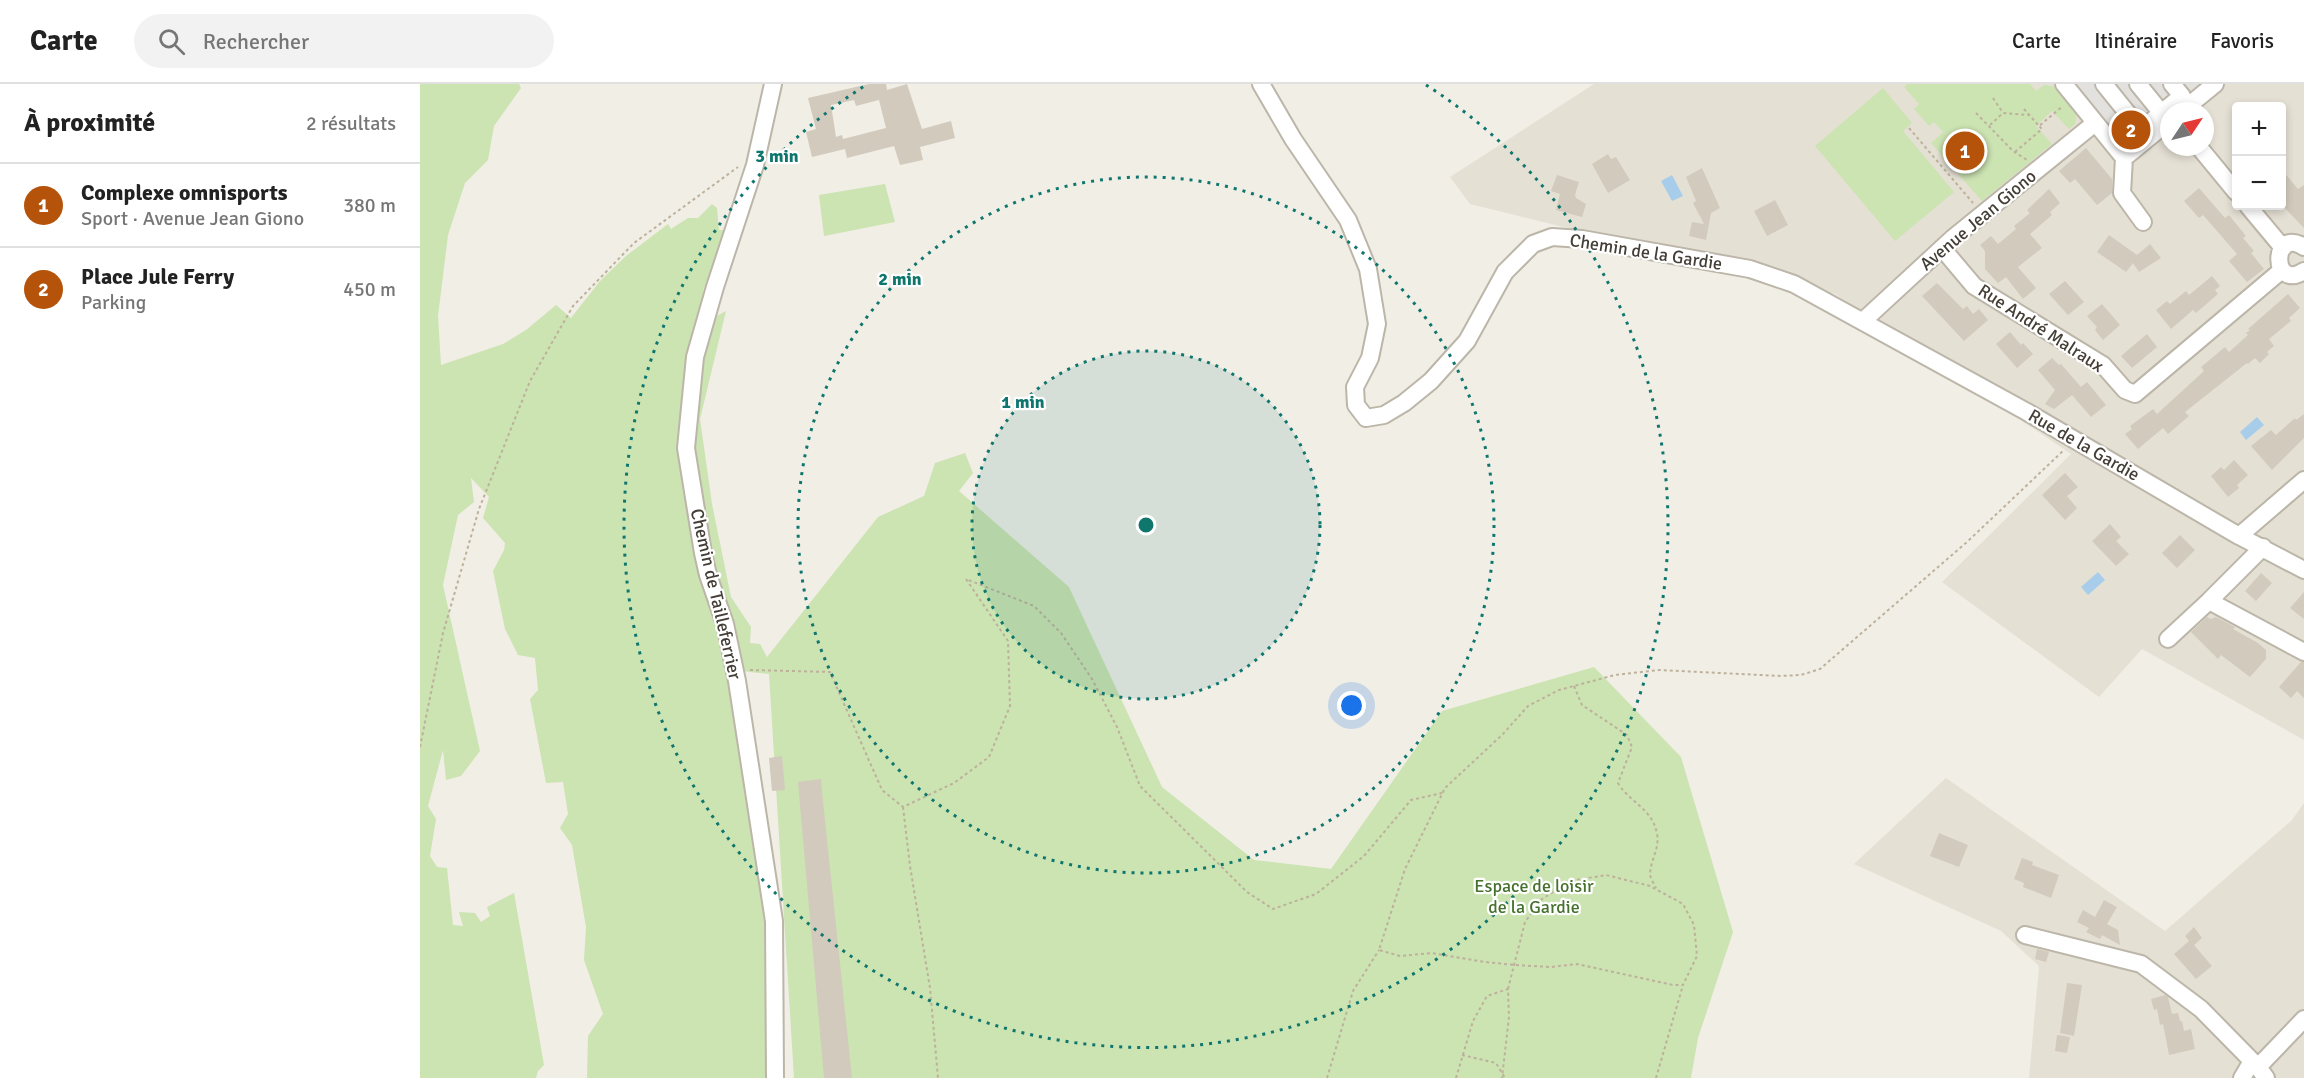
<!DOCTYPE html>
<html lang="fr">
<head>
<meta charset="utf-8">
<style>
  :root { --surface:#fff; --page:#f2f2f2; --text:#222; --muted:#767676; --line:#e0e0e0; --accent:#b45309 }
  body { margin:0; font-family:Signika,sans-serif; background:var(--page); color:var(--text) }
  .controls { position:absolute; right:18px; top:18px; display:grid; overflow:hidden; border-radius:6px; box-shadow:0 3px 9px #0003 }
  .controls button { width:54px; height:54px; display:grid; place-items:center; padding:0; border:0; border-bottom:2px solid var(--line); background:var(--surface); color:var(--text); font:30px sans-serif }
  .compass { position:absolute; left:1740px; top:18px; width:54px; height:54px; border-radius:50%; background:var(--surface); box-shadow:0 3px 9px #0003; rotate:55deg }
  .you { position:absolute; left:932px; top:622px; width:21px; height:21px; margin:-15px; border:4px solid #fff; border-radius:50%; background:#1a73e8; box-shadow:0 0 0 9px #1a73e833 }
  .badge { display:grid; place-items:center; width:39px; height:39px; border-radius:50%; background:var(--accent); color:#fff; font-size:20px; font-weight:700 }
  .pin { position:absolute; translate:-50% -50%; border:3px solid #fff; box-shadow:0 2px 6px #0006 }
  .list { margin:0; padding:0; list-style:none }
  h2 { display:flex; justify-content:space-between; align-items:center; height:78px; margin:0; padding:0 24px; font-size:26px }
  h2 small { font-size:20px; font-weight:400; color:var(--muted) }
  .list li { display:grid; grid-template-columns:39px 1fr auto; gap:18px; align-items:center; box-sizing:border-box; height:84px; padding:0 24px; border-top:2px solid var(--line) }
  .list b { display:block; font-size:22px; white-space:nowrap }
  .list p { margin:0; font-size:20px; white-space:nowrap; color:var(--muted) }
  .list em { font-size:20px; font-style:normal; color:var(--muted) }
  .icon { flex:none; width:33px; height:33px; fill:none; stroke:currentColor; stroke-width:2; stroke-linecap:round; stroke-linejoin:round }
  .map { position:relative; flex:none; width:1884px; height:994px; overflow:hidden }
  header { display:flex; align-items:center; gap:36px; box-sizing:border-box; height:84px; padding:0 30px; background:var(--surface); border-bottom:2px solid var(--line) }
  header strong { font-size:28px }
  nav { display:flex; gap:33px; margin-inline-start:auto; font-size:21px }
  .search { width:420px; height:54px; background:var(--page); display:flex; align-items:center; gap:15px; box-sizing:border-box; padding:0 21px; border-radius:33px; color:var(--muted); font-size:22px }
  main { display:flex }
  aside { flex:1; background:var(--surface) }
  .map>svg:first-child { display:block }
  .residential { fill:#e5e0d4; fill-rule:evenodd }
  .green { fill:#cce3b2 }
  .parking { fill:#e3e1de }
  .water { fill:#a7cdea }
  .building { fill:#d2cabc; fill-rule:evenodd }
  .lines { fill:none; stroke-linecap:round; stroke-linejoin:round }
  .minor-casing { stroke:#bcb6a9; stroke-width:20 }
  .path { stroke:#bdb19c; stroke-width:2; stroke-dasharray:3 3; stroke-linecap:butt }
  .minor { stroke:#fff; stroke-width:16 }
  .ring { fill:none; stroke:#0f766e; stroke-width:3; stroke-dasharray:3 6 }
  .labels { text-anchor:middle; stroke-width:4.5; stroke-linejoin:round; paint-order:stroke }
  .street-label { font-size:18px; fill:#443e36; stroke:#fff }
  .park-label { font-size:18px; fill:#46702e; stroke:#fff }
  .centre { fill:#0f766e; stroke:#fff; stroke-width:3 }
  .ring-label { font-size:18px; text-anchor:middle; font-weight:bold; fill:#0f766e; stroke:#fff; stroke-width:4.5; stroke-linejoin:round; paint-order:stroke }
</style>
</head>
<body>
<header>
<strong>Carte</strong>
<div class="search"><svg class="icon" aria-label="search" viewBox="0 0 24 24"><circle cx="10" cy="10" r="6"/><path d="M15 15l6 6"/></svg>Rechercher</div>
<nav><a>Carte</a><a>Itinéraire</a><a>Favoris</a></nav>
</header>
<main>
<aside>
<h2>À proximité<small>2 résultats</small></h2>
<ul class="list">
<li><span class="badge">1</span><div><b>Complexe omnisports</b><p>Sport · Avenue Jean Giono</p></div><em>380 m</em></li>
<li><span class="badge">2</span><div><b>Place Jule Ferry</b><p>Parking</p></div><em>450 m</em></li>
</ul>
</aside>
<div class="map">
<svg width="1884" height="994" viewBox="0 0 1884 994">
  <rect width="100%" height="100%" fill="#f1eee6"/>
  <path class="residential" d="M1174,0H1884V656L1722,565L1679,613L1522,498L1651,370L1415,210L1050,120L1030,93ZM1816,22H1862V122H1816ZM1749,27H1785V63H1749Z
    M1526,694L1745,847L1872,736L1884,719V994H1609L1619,882L1581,847L1434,780Z"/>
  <path class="green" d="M0,0H99L101,4L74,42L68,76L45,99L28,151L18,232L21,281L83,260L106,246L136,221L151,234L180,197L206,172L248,140L251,145L268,134H278L292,120L297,124L299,146H306L283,207L293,234L306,227L280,335L292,420L311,513L331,543L330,559L340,560L347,573L458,433L504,412L515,379L545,369L553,389L539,407L649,503L742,703L834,776L911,785L1022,627L1174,583L1261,673L1313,848L1278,954L1271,994H374L349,590L311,586L349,835V994H167L168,952L183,930L164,876L166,843L152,761L140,744L148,730L143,698L126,699L110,615L118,606L115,574L98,571L85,545L73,487L84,466L85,459L63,434L69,413L51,394L54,418L38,431L23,501L60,667L41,692L26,696L23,666L8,722L16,735L10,772L17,783L27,784L33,841L43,842L39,828L55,829L61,838L70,832L67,823L94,809L124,981L118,987L116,994H0Z
    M1487,0H1610L1616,7L1624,1L1636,3L1657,29L1655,40L1649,45L1632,27L1616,42L1632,60L1562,117L1511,59L1523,48L1514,38L1509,42L1494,25L1499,20L1484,3Z
    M1463,4L1492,39L1483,47L1534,108L1475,157L1395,62Z
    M465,100L475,138L404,152L399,111Z"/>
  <path class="parking" d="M1655,0H1784L1707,63Z"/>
  <path class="water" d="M1252,91L1263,112L1252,117L1241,97Z
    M1837,333L1844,341L1826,356L1820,348Z
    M1678,488L1685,496L1668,511L1661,503Z"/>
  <path class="building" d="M449,0H466L467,6L487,0L502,45L531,37L535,54L500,63L503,76L480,81L474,62L427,74L425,65L392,73L386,48L396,45L388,14ZM434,16L436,22L459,16L466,44L423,55L424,59L422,51L416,53L411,21Z
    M1666,64L1692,95V109L1677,121L1655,95L1650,99L1639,87Z
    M1188,70L1191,75L1196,73L1210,96L1188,109L1172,80Z
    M1282,84L1300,124L1291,129L1286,156L1269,152L1272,138L1284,140L1273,119L1276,117L1266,93Z
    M1862,86L1878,105L1884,101V144L1862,121Z
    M1137,91L1159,98L1155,111L1156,114L1166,120L1162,133L1136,126L1140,110L1131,107Z
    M1779,104L1805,134L1809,131L1826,152L1823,154L1834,167L1831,169L1844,185L1827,198L1809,177L1817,170L1783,131L1779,134L1764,117Z
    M1629,105L1640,119L1630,128L1632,131L1610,150L1622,164L1598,183L1616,204L1603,215L1586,193L1578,199L1565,185V167L1560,161L1571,152L1578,160L1596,145L1594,142L1610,129L1607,126Z
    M1355,116L1368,141L1347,152L1334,127Z
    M1689,151L1717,171L1730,160L1741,174L1719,188L1713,179L1706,188L1677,168Z
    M1792,192L1800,202L1795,206L1798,210L1776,229L1773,226L1751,245L1736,226L1747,217L1750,220L1766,207L1769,211Z
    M1645,197L1664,218L1648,231L1629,210Z
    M1517,199L1543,225L1547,222L1553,230L1559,225L1568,236L1544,257L1502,212Z
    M1868,210L1880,224L1869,234L1871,237L1849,255L1854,262L1847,268L1849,270L1840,279L1835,274L1828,280L1827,279L1765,328L1769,332L1748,350L1743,344L1718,365L1705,350L1712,345L1710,342L1733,325L1737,330L1784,287L1781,283L1805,263L1809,268L1828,251L1826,249L1830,246L1828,245Z
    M1682,220L1700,241L1683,256L1675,246L1677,243L1667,232Z
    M1590,248L1601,261L1603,259L1613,270L1597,284L1576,260Z
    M1727,250L1737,263L1712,284L1701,272Z
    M1632,274L1639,281L1641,280L1661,303L1667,298L1686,321L1671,333L1652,311L1634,325L1625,320L1635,306L1618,286Z
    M1884,330V354L1852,386L1831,362L1851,346L1856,351L1875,334L1876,336Z
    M1814,376L1828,391L1817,401L1819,404L1808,413L1791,392L1801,383L1804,386Z
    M1645,389L1658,403L1647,412L1657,424L1645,436L1622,411Z
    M1690,440L1701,453L1696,457L1709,470L1696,482L1672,457Z
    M1760,451L1775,466L1757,484L1742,469Z
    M1841,489L1852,499L1836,517L1825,507Z
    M1884,508V535L1870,524Z
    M1787,533L1791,535L1796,533L1815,543L1813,545L1838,559L1846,566V575L1830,593L1801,571L1798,575L1771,548Z
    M1881,578H1884V614L1877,607L1871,614L1859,603Z
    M362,672L365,706L352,707L349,674Z
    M401,695L402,708L432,994H404L378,698Z
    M1519,749L1548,761L1539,783L1510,772Z
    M1602,774L1613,778L1612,781L1639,791L1631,814L1603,803L1604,799L1594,795Z
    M1684,816L1697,823L1687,840L1698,846L1700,861L1682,851L1680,855L1666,848L1669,844L1657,838L1663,826L1675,833Z
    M1774,843L1782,854L1774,861L1792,882L1776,895L1754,870L1769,857L1765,852Z
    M1617,865L1629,868L1626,878L1615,875Z
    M1647,899L1662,901L1654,952L1640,949Z
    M1745,911L1748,913L1752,930L1758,929L1760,937H1762L1764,947L1771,945L1775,965L1749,971L1743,940L1740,941L1737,925L1734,926L1731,915Z
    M1637,951L1650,953L1647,969L1635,967Z"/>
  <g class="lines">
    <g class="minor-casing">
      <path id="minor" d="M353,0L335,81L295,203L275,273L266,364L283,469L288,491L305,540L317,597L354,837L355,994
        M841,0L873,55L928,136L948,185L957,240L950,274L935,303L936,321L946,334L964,331L984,319L1011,297L1047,257L1085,188L1113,160L1132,153L1162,155L1330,185L1374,200L1607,328L1819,452L1884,486
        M1644,0L1704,74L1749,37
        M1684,0L1721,46L1762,12L1752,0
        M1718,0L1748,37
        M1762,27L1795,0
        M1779,63L1816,108
        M1704,74L1702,109L1723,138
        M1828,122L1863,164
        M1884,163C1851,142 1851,208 1884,187
        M1522,164L1554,202L1683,281L1705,306L1715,310L1862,186
        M1443,237L1533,154L1675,39
        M1819,452L1884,396
        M1843,463L1789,517L1884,568
        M1748,555L1789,517
        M1605,851L1721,880L1781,925L1838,983
        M1822,994L1832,977
        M1846,994L1838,983L1884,935"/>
    </g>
    <path class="path" d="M1573,14L1583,29
      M1604,25L1619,42L1643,22
      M1556,29L1593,67L1607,76
      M1570,41L1583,29L1609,31
      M1489,44L1553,119
      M1595,68L1622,45L1619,42
      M330,586L410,588L462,706L483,723L534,699L569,673L590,622L588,557L546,495L614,522L641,549L672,595L697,643L720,702L827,808L853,825L896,810L944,772L991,716L1022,709
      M1154,602L1162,621L1207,651L1212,663L1198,699C1209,718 1233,725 1237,750C1240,764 1230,777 1230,791C1231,795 1234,800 1236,804
      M0,663L23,549L59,425L110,297L153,222L214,159L318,83
      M483,723L490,782L510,904L518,994
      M1088,905L1105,838L1122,815L1150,797L1186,791L1230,802L1263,820L1274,841L1277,872L1263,901H1253L1157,880L1131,883L1095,881L1065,878L1012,869L980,872L959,866L985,785L1025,704L1082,651L1108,622L1139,606L1195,591L1239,586L1361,592L1381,591L1400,585L1547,458L1644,366
      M1042,971L1076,979L1085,994
      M907,994L933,907L959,866
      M1036,994L1053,937L1067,912L1088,905L1089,933L1082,994
      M1236,994L1263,901"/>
    <use href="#minor" class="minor"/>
  </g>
  <circle cx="726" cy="441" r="174" fill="#0f766e" fill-opacity=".12"/>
  <g class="ring">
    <circle cx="726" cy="441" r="174"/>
    <circle cx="726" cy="441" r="348"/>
    <path d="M1006 1A522 522 0 1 1 446 1"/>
  </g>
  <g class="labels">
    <g class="street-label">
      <text transform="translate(1558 136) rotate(-40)" y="6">Avenue Jean Giono</text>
      <text transform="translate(1226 168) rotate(9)" y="6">Chemin de la Gardie</text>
      <text transform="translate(1621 244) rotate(33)" y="6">Rue André Malraux</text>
      <text transform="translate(1664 361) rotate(30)" y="6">Rue de la Gardie</text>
      <text transform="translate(296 510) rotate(77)" y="6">Chemin de Tailleferrier</text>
    </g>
    <g class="park-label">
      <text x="1114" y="808">Espace de loisir<tspan x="1114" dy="21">de la Gardie</tspan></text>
    </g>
  </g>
  <circle cx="726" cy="441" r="9" class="centre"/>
  <g class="ring-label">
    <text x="357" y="78">3 min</text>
    <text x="480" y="201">2 min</text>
    <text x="603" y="324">1 min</text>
  </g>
</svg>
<div class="controls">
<button>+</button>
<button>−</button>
</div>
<svg class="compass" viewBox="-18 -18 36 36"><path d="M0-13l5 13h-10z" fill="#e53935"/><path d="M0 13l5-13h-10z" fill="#767676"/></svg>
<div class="you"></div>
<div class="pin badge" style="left:1545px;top:67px">1</div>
<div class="pin badge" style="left:1711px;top:46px">2</div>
</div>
</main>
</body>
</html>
